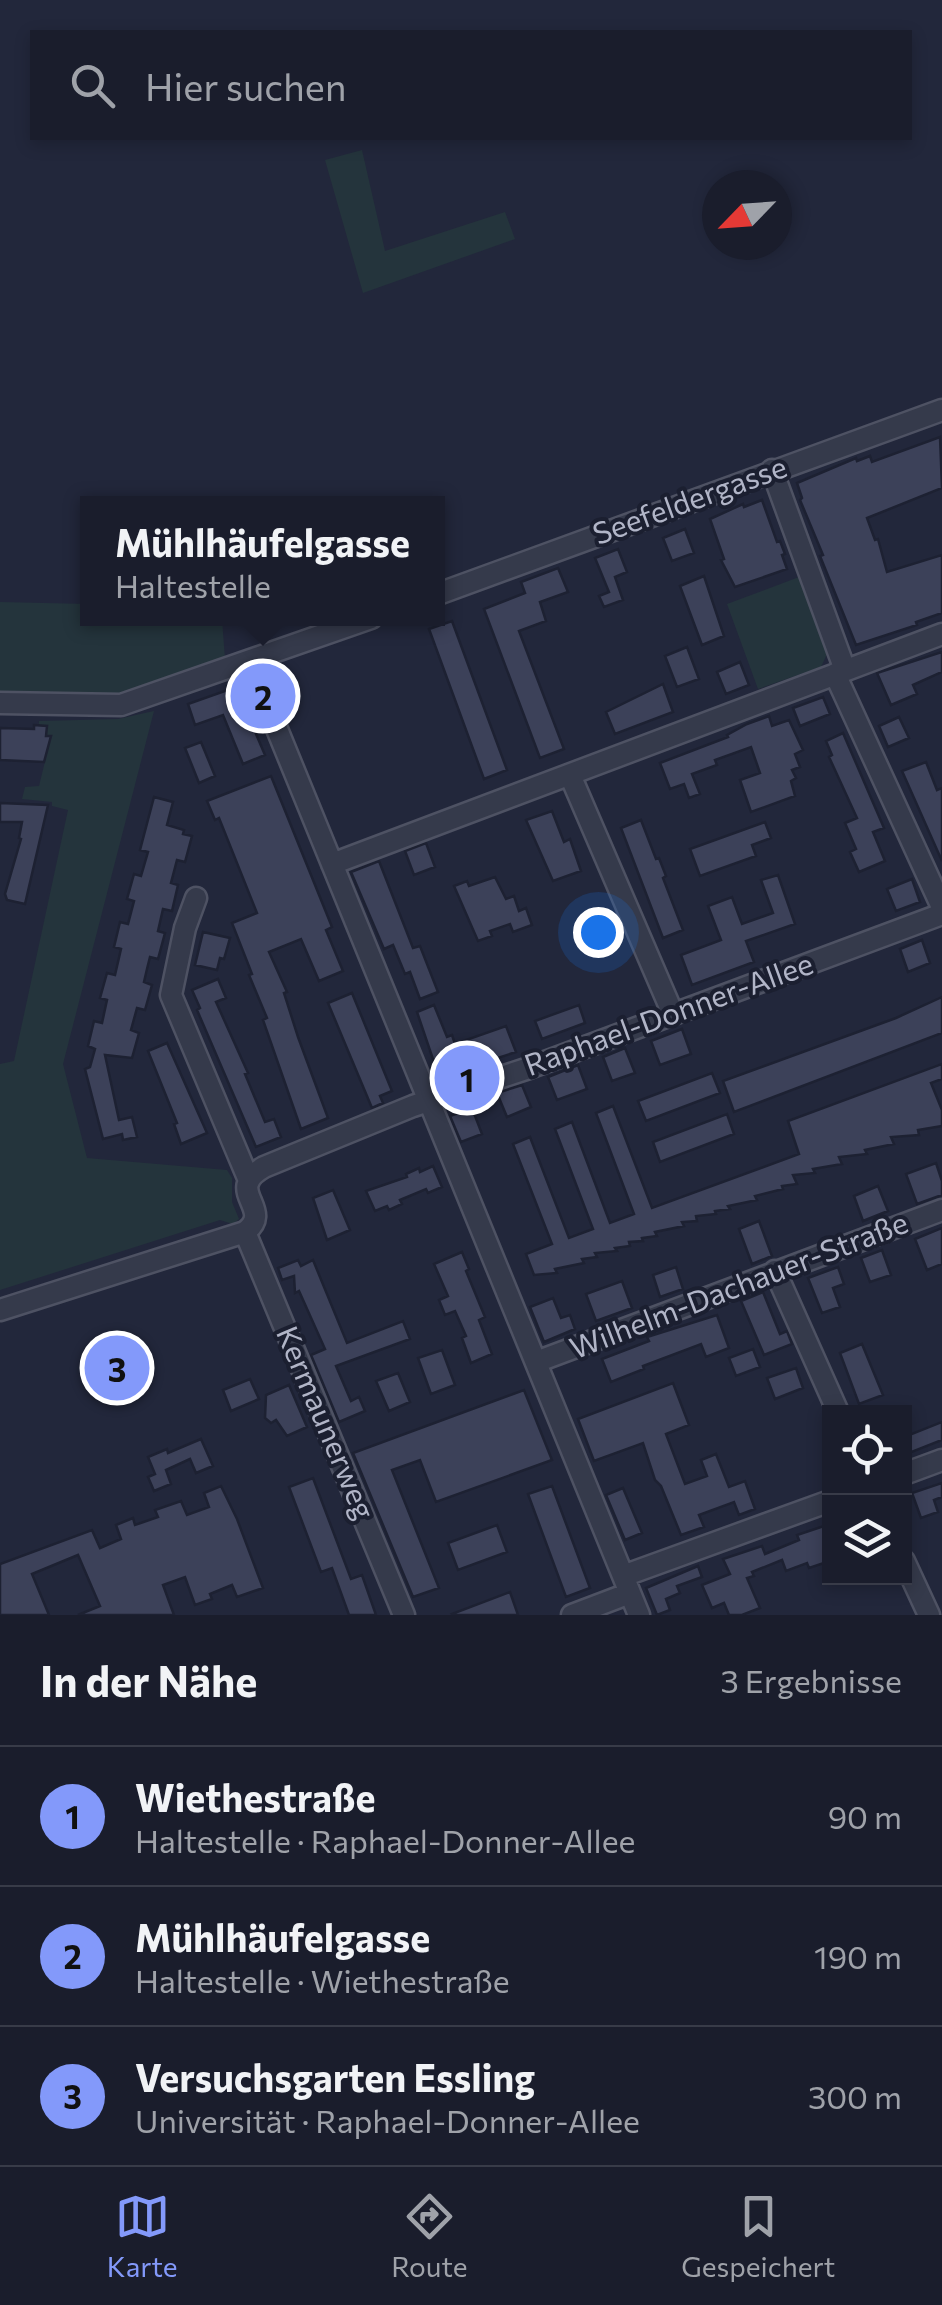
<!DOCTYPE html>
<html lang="de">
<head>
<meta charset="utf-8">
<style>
  :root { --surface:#1a1d2c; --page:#272a38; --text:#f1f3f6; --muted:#9fa2a9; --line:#383b48; --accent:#8399fa }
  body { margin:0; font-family:Commissioner,sans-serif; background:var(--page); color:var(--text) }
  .controls { position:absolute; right:30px; bottom:30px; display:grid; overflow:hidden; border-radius:0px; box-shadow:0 5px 15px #0003 }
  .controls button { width:90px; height:90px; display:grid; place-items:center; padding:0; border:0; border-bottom:2px solid var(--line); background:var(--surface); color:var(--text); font:50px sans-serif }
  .compass { position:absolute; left:702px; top:170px; width:90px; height:90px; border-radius:50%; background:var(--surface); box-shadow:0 5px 15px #0003; rotate:245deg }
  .you { position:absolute; left:598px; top:932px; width:35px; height:35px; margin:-25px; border:8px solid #fff; border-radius:50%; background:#1a73e8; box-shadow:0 0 0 15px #1a73e833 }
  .badge { display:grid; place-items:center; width:65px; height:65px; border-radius:50%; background:var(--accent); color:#111; font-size:32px; font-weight:700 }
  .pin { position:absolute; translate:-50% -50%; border:5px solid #fff; box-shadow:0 2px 10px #0006 }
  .popup { position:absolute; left:80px; top:496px; width:365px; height:130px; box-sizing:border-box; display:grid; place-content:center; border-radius:0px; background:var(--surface); filter:drop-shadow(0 2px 8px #0005); font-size:32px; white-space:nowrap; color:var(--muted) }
  .popup b { font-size:38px; color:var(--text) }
  .popup::after { content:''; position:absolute; left:50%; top:100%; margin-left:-20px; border:20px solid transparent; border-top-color:var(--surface) }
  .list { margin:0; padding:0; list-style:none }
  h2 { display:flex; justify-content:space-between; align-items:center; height:130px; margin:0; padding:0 40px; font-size:42px }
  h2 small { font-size:32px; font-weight:400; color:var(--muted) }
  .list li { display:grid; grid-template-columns:65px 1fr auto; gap:30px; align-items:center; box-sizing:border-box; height:140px; padding:0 40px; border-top:2px solid var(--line) }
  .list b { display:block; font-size:38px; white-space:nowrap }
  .list p { margin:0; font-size:32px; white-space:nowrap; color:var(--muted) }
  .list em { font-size:32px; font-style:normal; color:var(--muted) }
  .icon { flex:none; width:55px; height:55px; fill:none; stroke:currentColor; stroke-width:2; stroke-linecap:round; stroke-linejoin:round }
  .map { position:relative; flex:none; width:942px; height:1615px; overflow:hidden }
  .search { position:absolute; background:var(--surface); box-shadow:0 5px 15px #0003; left:30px; right:30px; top:30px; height:110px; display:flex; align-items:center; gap:25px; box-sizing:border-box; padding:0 35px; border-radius:0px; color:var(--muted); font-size:38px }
  .sheet { height:550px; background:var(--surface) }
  nav { display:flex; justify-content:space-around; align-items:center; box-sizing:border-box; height:140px; border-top:2px solid var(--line); background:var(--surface); font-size:28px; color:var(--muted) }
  nav a { display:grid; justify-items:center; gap:5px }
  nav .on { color:var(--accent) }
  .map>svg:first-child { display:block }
  .green { fill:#24343c }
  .building { fill:#3c4159; stroke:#1d2132; stroke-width:2.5 }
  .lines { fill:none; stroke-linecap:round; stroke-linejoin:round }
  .minor-casing { stroke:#4e5263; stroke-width:25 }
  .minor { stroke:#353a4b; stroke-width:20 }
  .labels { text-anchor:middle; stroke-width:8; stroke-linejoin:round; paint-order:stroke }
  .street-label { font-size:30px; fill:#b1b5c7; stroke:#1b1f30 }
</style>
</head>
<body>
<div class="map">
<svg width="942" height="1615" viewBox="0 0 942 1615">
  <rect width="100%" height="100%" fill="#22273b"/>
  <path class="green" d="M362,150L385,251L505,212L515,239L363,293L325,160Z
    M799,577L827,654L821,667L758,689L727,604Z
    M0,602L88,604V618L222,619L225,659L125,695H0Z
    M154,711L63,1064L87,1158L227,1170L232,1178V1202L239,1219L233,1224L220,1220L0,1290V1064L14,1061L68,810L52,806V802L22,799L25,787L39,786L51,737L38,735L39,721L118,719Z"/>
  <path class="building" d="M940,437L942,488L867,518L875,540L878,539L887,572L942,555V613L916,622L917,625L856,645L820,556L823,555L800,500L802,498L797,483L856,458L857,461L870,456L872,462Z
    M762,500L777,542L780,541L785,554L782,555L787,569L735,587L721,560L724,559L710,519L743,504L744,507Z
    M685,529L694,553L672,561L663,538Z
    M618,549L627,572L615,577L623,600L604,607L599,596L609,592L595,558Z
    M558,568L568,592L540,602L546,621L519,631L564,749L540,758L484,609L525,593L521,582Z
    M704,576L724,636L702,645L680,586Z
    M452,621L507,770L484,779L429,629Z
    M687,647L699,679L677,687L665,656Z
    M942,652V672L913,685L917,694L891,705L877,673Z
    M740,662L749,685L726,694L717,672Z
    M663,684L673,712L615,734L606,712Z
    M236,687L265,755L243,764L223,715L195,725L188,704Z
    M823,697L830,714L800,726L793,708Z
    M769,716L772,726L789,720L803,750L795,754L800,767L792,770L796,778L791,781L795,796L751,812L740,780L760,773L751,747L715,760L717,765L692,774L700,794L689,798L684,784L670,789L660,763L728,737L727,735L747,724Z
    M899,717L909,738L888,747L879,726Z
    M34,725L47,726L46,736H51L44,762L0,760V728L34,729Z
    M843,733L884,828L873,832L885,861L859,872L850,852L856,849L845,823L857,818L829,757L832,755L826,741Z
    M201,742L215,776L199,783L185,748Z
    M926,762L937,790L942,788V861L902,771Z
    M271,776L332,927L326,930L343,971L319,981L301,939L269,952L287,992L284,993L298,1037L328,1118L301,1129L263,1020L267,1018L249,975L252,974L232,923L257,913L219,818L215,820L207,801Z
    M154,797L173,802L167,825L184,830L183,834L192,836L185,862L177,860L171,883L178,885L172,911L163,909L158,931L165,933L158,959L150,957L147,969L144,982L152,985L145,1010L137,1008L131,1030L139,1033L132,1058L105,1055L119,1120L132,1117L137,1137L123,1140L122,1134L103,1139L85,1069L90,1067L95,1049L88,1046L94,1021L102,1023L107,1000L100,998L107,973L115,975L121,949L114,947L120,922L128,924L134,901L127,899L134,874L141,876L148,852L140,850Z
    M0,803L48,805L25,904L7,900L5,894L21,839L19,838L22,822H0Z
    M552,811L564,842L570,839L581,871L553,881L526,820Z
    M641,820L656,859L659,858L666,876L663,878L683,930L663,938L621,828Z
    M765,822L771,838L752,845L756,856L700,876L690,849Z
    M426,843L435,867L414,875L405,851Z
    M379,861L413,948L420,946L438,992L420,999L410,972L405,974L393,945L384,949L351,872Z
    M778,875L795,924L746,941L754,962L692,985L681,955L721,940L708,906L732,897L742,924L773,913L761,880Z
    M495,877L506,899L514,896L519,911L526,908L532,925L513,932L510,924L490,931L492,936L478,941L454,886L467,881L469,886Z
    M912,879L920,902L896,911L887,889Z
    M203,932L230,938L224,959L220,958L217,970L195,965Z
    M922,940L930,963L908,972L900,949Z
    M218,979L226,998L216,1002L248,1073L245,1074L265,1122L274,1119L281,1137L256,1147L197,1010L200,1008L192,990Z
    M352,993L392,1091L380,1096L383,1103L372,1108L328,1003Z
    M942,997V1033L734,1112L723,1081L896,1018Z
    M434,1005L447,1037L452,1035L455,1044L506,1026L516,1052L439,1077L417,1012Z
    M579,1005L585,1023L542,1039L535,1021Z
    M682,1029L691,1054L660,1065L651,1041Z
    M167,1043L207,1133L181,1144L174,1124L177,1123L148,1051Z
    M625,1048L635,1073L612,1081L603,1057Z
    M942,1064V1079L931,1083L942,1110V1126L918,1130L919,1135L891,1137L894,1144L865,1150L867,1154L839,1157L842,1164L813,1169L815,1173L793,1175L797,1184L782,1186L783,1189L755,1196L757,1200L728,1206L730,1209L715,1211L716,1214L696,1216L697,1221L682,1222L684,1226L655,1232L657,1236L642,1238L643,1241L629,1242L630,1246L615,1248L617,1251L595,1253L597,1257L582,1259L584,1263L555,1269L557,1273L534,1275L526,1254L552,1244L513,1144L530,1137L569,1238L593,1229L555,1129L572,1122L610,1223L634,1214L596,1113L613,1106L652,1208L799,1154L788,1121Z
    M578,1065L587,1089L557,1100L548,1077Z
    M712,1073L720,1093L646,1121L638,1101Z
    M522,1085L531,1107L507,1117L497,1093Z
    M472,1108L482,1134L461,1142L450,1116Z
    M727,1114L734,1134L660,1162L653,1142Z
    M936,1163L942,1181V1195L917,1204L906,1174Z
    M433,1166L442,1187L428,1193L426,1189L400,1200L402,1204L389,1210L387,1206L375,1211L366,1191L407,1177L406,1174L419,1168L420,1172Z
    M878,1186L888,1211L863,1221L854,1196Z
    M333,1190L350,1230L327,1240L313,1198Z
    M759,1221L772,1256L752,1264L739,1229Z
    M942,1228V1264L927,1270L915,1239Z
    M882,1250L891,1275L870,1282L861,1258Z
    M462,1252L469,1269L466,1271L485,1317L479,1320L492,1354L471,1363L462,1338L466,1336L455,1311L445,1315L439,1300L448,1296L434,1264Z
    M298,1260L301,1266L313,1260L347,1343L403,1321L410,1339L336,1366L351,1401L359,1397L365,1411L339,1422L311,1355L325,1349L299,1291L295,1293L294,1276L282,1280L278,1268Z
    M676,1267L683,1289L660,1297L653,1275Z
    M838,1267L844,1284L833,1288L840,1307L822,1313L808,1278Z
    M622,1281L632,1308L596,1321L586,1294Z
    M763,1292L780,1334L787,1331L792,1344L764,1355L741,1301Z
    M553,1298L561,1318L570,1315L575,1329L544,1342L530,1307Z
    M717,1315L729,1348L706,1357L701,1344L643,1366L644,1369L611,1382L602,1359L649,1341L647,1337Z
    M862,1344L883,1395L859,1404L840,1353Z
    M753,1349L760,1367L736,1376L729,1358Z
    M442,1350L455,1385L431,1394L418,1358Z
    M796,1368L803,1388L775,1399L767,1378Z
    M398,1373L410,1402L389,1411L376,1381Z
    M250,1379L259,1399L231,1411L223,1390Z
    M673,1383L689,1425L666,1434L685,1484L707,1476L701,1460L716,1454L729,1487L745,1481L755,1509L739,1515L734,1502L699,1515L704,1527L681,1535L661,1486L655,1480L643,1443L594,1461L578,1419Z
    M289,1385L307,1427L287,1436L276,1420L271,1423L265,1418L266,1395Z
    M524,1390L552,1460L436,1502L420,1460L392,1470L439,1588L413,1597L353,1453Z
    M942,1422V1440L904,1455V1437Z
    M201,1439L213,1466L196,1473L190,1459L166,1470L171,1484L154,1491L148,1477L155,1474L148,1457L167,1449L168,1453Z
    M313,1478L351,1579L362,1575L376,1615H349L332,1568L321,1572L289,1487Z
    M942,1483V1497L934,1500L938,1512L921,1518L912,1493Z
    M221,1486L237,1519L263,1588L237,1597L232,1585L210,1594L212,1599L195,1605L185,1577L163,1585L174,1615H78L100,1606L78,1555L32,1574L49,1615H0V1564L92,1530L100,1548L121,1539L116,1525L133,1518L135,1525L158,1517L155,1510L181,1501L187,1515L209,1507L204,1493Z
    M552,1486L590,1588L566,1597L528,1494Z
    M623,1488L642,1533L625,1540L606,1495Z
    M830,1524V1561L809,1568L807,1563L786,1571L782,1560L752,1572L754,1576L747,1578L760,1608L742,1615H729L724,1603L712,1608L702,1585L730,1574L723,1559L762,1546L765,1554L799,1540L797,1535Z
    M497,1525L507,1552L458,1570L448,1543Z
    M698,1566L702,1577L677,1586L680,1593L666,1599L670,1610L657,1615L646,1588Z
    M510,1592L518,1615H453L452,1614Z"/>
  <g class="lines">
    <g class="minor-casing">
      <path id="minor" d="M772,470L845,670
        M438,594L942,410
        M250,663L639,1615
        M835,674L942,907
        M0,703L121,705L371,618
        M570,775L673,1014
        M332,864L942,634
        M196,898L185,928L171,995L248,1178
        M245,1232L404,1615
        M775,1271L838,1412
        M0,1310L245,1232C276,1209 222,1191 264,1167L413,1106L529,1068L942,914
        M536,1362L942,1210
        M904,1474L942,1460
        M904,1561L929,1615
        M623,1576L830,1501
        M572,1615L630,1593"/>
    </g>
    <use href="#minor" class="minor"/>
  </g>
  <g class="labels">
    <g class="street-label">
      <text transform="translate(690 501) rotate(-20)" y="10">Seefeldergasse</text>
      <text transform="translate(669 1015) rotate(-20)" y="10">Raphael-Donner-Allee</text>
      <text transform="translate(739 1286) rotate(-21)" y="10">Wilhelm-Dachauer-Straße</text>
      <text transform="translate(325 1423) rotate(67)" y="10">Kermaunerweg</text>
    </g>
  </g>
</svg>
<div class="controls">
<button><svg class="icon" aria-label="locate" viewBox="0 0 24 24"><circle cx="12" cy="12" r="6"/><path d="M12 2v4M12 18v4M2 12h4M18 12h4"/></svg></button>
<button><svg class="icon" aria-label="layers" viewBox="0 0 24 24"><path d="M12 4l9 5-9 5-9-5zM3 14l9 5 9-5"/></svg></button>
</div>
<svg class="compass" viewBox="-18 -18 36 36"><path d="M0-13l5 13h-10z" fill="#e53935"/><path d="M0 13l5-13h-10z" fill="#9fa2a9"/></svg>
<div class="you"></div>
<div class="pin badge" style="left:467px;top:1078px">1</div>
<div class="pin badge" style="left:263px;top:696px">2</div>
<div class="popup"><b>Mühlhäufelgasse</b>Haltestelle</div>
<div class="pin badge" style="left:117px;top:1368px">3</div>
<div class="search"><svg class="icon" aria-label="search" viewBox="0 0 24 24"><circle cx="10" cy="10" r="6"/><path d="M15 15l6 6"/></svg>Hier suchen</div>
</div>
<section class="sheet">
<h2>In der Nähe<small>3 Ergebnisse</small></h2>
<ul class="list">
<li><span class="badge">1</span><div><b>Wiethestraße</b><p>Haltestelle · Raphael-Donner-Allee</p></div><em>90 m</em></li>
<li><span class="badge">2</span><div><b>Mühlhäufelgasse</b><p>Haltestelle · Wiethestraße</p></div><em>190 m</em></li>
<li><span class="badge">3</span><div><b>Versuchsgarten Essling</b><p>Universität · Raphael-Donner-Allee</p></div><em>300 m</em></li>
</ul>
</section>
<nav>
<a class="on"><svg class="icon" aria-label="map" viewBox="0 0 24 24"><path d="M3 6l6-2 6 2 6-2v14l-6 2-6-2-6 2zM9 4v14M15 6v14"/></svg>Karte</a>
<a><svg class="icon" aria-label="directions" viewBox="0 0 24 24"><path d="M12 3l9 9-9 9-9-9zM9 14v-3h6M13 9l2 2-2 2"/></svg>Route</a>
<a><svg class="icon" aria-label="saved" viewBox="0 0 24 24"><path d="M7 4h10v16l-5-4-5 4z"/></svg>Gespeichert</a>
</nav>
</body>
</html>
